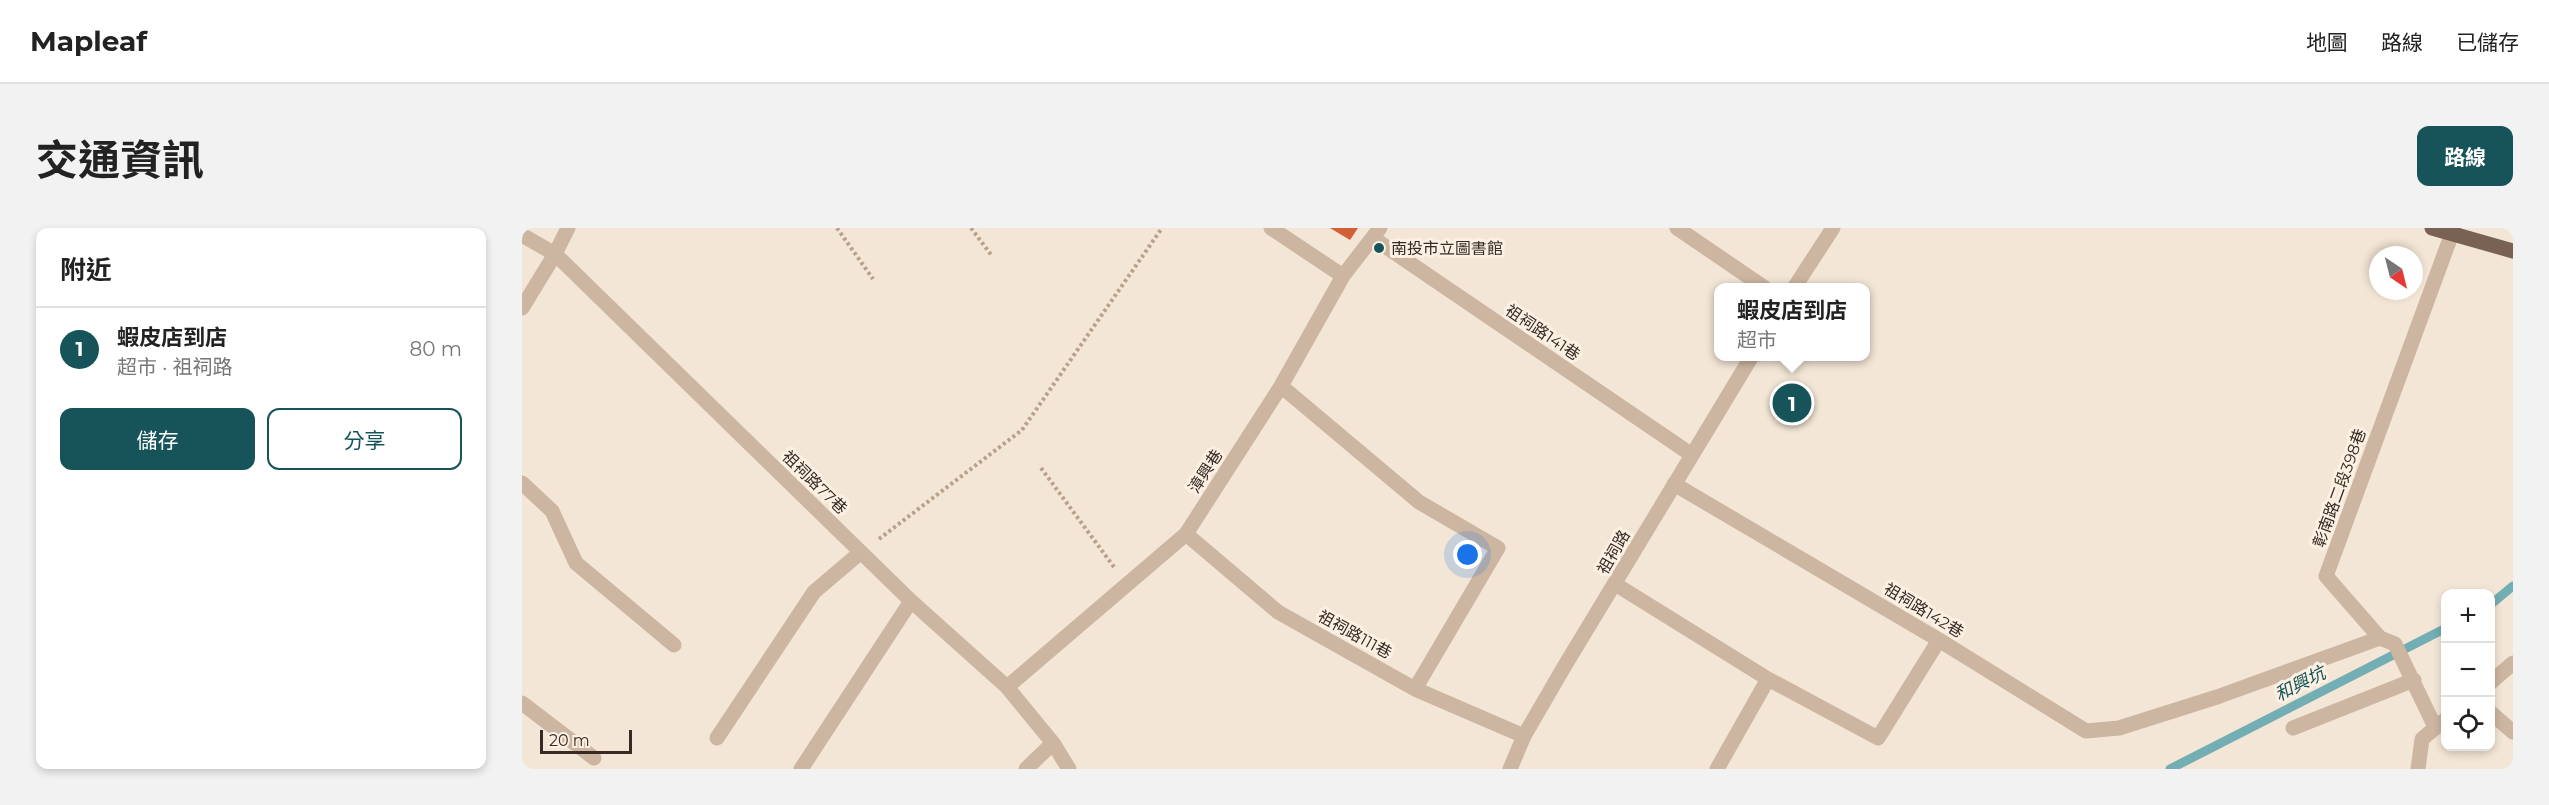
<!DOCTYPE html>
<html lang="zh-TW">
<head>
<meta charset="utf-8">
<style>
  :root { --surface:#fff; --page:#f2f2f2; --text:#222; --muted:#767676; --line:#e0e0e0; --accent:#16545a }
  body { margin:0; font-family:Montserrat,"Noto Sans TC",sans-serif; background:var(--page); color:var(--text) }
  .controls { position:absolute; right:18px; bottom:18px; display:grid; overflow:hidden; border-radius:12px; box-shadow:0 3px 9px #0003 }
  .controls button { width:54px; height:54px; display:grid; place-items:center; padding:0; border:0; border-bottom:2px solid var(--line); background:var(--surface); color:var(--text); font:30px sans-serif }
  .compass { position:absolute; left:1847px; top:18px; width:54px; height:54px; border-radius:50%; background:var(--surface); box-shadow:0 3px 9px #0003; rotate:145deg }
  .scale { position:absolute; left:18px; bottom:15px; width:92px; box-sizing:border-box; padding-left:6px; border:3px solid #352a24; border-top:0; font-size:16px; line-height:21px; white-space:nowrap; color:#352a24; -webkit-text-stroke:4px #fbf0e2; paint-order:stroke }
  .you { position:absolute; left:946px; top:327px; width:21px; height:21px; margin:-15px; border:4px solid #fff; border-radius:50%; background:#1a73e8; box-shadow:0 0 0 9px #1a73e833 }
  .badge { display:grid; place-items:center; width:39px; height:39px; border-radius:50%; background:var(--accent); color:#fff; font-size:20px; font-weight:700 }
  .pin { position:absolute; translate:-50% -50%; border:3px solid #fff; box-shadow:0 2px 6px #0006 }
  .popup { position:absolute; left:1192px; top:55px; width:156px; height:78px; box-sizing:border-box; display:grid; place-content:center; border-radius:12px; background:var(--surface); filter:drop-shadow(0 2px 4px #0005); font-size:20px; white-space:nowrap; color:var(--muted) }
  .popup b { font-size:22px; color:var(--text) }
  .popup::after { content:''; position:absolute; left:50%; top:100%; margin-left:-12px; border:12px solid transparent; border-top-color:var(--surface) }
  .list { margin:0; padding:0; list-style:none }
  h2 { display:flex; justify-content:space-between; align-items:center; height:78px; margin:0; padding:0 24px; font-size:26px }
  h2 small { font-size:20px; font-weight:400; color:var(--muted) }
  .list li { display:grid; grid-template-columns:39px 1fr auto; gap:18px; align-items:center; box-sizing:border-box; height:84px; padding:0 24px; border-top:2px solid var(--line) }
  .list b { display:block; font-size:22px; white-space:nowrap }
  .list p { margin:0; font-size:20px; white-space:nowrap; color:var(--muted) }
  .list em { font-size:20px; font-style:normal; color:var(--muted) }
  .actions { display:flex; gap:12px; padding:18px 24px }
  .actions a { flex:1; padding:14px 0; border:2px solid var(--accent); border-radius:12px; text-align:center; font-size:21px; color:var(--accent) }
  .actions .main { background:var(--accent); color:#fff }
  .icon { flex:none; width:33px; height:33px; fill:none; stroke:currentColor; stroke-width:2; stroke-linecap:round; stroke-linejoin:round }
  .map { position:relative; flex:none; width:1991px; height:541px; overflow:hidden; border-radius:12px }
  header { display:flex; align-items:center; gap:36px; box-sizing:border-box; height:84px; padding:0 30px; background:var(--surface); border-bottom:2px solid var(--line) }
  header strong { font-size:28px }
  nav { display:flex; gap:33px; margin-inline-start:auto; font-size:21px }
  .intro { display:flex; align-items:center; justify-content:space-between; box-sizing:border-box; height:144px; padding:0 36px }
  h1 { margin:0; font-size:42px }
  .button { padding:15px 27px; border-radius:12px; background:var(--accent); color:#fff; font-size:21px; font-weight:700 }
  main { display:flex; gap:36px; padding:0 36px }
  aside { flex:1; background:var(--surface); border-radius:12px; box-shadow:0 3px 9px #0003 }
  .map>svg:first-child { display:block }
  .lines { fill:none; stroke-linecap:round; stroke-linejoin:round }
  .stream { stroke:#72aeb3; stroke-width:9 }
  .building { fill:#d26035 }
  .path { stroke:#b8a08b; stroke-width:4; stroke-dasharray:3 3; stroke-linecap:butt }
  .minor { stroke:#ccb6a1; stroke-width:15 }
  .major { stroke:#796154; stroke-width:15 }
  .poi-dot { fill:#16545a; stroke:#fbf0e2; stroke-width:2 }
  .labels { text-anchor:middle; stroke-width:6; stroke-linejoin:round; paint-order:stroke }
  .poi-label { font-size:16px; fill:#352a24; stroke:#fbf0e2; text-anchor:start }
  .street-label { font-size:16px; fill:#352a24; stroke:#fbf0e2 }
  .water-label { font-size:18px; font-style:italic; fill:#16545a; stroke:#fbf0e2 }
</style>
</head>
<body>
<header>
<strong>Mapleaf</strong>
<nav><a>地圖</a><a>路線</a><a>已儲存</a></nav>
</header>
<div class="intro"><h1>交通資訊</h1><a class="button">路線</a></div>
<main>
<aside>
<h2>附近<small></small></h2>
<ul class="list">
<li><span class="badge">1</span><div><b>蝦皮店到店</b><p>超市 · 祖祠路</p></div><em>80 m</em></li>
</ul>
<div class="actions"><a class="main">儲存</a><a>分享</a></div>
</aside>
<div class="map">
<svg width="1991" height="541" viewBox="0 0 1991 541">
  <rect width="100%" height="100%" fill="#f3e6d6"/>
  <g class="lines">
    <path class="stream" d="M1968,377L1991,358
      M1648,541L1924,400"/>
  </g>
  <path class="building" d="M808,0H836L828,12Z"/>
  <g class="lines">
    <path class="path" d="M315,0L351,51
      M449,0L470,28
      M519,240L592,339
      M357,311L500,202L640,0"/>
    <path class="minor" d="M749,0L821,48
      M1155,0L1243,60
      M0,7L33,26L389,373L485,459L531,515L547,541
      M851,10L1170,227
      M1272,60L1311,0
      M0,80L33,26L46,0
      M759,158L897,274L976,320L893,461
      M0,255L30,283L54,335L152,417
      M1152,256L1417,412L1564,503L1597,500L1695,469L1858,410
      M664,306L756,384L893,461L1002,508
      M1093,356L1246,451L1356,510L1417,412
      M1968,455L1991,435
      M485,459L664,306L759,158L821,48L858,0
      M0,475L72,530
      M1968,484L1991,504
      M1913,499L1873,416L1858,410L1804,348L1932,0
      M1771,500L1892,452
      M195,510L292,364L339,324
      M279,541L389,373
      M504,541L531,515
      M988,541L1002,508L1042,439L1230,128
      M1195,541L1246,451
      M1896,541L1900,511L1924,491"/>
    <path class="major" d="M1910,0L1991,23"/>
  </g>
  <circle class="poi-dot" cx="857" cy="20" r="6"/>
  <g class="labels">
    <g class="poi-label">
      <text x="869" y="26">南投市立圖書館</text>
    </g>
    <g class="street-label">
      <text transform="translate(1021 104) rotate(34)" y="6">祖祠路141巷</text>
      <text transform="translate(683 243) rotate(-57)" y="6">漳興巷</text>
      <text transform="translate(293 254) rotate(44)" y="6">祖祠路77巷</text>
      <text transform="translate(1817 260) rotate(-70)" y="6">彰南路二段398巷</text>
      <text transform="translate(1091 324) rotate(-60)" y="6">祖祠路</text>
      <text transform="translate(1402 382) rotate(31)" y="6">祖祠路142巷</text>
      <text transform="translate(833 406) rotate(29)" y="6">祖祠路111巷</text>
    </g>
    <g class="water-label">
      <text transform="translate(1778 456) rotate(-27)" y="6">和興坑</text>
    </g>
  </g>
</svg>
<div class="controls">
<button>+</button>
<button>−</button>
<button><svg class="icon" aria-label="locate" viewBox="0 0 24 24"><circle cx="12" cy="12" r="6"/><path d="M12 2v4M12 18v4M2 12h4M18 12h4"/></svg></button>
</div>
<svg class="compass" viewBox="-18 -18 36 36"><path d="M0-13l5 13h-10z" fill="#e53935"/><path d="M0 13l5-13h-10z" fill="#767676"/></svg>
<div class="scale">20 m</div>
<div class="you"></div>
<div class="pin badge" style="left:1270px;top:175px">1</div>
<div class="popup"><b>蝦皮店到店</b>超市</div>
</div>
</main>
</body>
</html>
